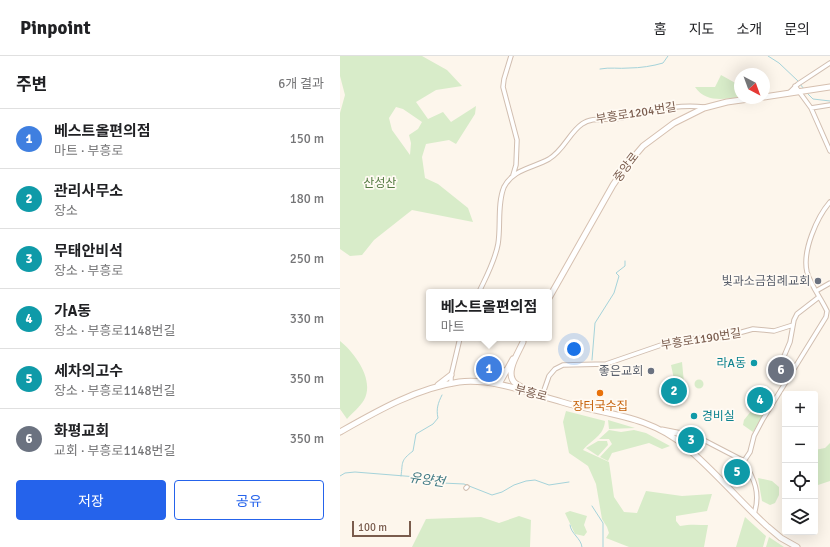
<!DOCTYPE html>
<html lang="ko">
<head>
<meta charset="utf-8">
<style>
  :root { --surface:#fff; --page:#f2f2f2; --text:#202124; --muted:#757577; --line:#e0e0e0; --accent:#2563eb }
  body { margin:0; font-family:Signika,"Noto Sans KR",sans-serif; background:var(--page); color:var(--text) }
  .controls { position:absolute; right:12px; bottom:12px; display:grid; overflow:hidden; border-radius:4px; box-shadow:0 4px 16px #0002 }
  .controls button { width:36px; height:36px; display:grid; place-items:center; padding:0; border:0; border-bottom:1px solid var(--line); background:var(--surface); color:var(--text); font:20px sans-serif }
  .compass { position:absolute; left:394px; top:12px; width:36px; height:36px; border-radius:50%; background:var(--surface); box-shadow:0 4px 16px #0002; rotate:139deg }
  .scale { position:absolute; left:12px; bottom:10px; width:59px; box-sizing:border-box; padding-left:4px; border:2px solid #7a5c4d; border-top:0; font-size:11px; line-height:14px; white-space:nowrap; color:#7a5c4d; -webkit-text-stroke:3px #fffaf3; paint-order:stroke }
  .you { position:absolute; left:234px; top:293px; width:14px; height:14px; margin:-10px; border:3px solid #fff; border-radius:50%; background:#1a73e8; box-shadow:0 0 0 6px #1a73e833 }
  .badge { display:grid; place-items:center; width:26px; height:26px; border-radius:50%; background:var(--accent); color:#fff; font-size:13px; font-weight:700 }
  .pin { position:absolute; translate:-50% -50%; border:2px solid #fff; box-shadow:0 1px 4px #0006 }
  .popup { position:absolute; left:86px; top:233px; width:126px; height:52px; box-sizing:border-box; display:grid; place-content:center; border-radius:4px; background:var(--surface); filter:drop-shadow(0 1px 3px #0005); font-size:13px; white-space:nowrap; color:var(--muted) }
  .popup b { font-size:15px; color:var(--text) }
  .popup::after { content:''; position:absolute; left:50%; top:100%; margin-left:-8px; border:8px solid transparent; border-top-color:var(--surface) }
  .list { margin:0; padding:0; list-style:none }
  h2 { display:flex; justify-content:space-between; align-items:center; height:52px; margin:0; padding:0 16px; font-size:17px }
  h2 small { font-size:13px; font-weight:400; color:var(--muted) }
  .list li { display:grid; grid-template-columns:26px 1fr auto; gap:12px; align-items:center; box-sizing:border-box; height:60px; padding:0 16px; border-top:1px solid var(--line) }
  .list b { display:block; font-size:15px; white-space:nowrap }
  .list p { margin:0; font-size:13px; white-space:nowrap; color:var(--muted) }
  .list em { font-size:13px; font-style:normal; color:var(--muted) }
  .actions { display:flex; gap:8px; padding:12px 16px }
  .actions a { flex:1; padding:9px 0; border:1px solid var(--accent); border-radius:4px; text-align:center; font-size:14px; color:var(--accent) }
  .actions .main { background:var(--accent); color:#fff }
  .icon { flex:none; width:22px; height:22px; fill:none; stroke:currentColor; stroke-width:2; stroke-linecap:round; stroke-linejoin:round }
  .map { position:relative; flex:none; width:490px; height:491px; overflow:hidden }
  header { display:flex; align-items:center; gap:24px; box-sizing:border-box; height:56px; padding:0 20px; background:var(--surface); border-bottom:1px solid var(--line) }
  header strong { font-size:19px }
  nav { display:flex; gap:22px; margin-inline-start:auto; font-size:14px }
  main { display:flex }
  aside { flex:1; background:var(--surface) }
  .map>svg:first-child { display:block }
  .green { fill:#d8ecc9; fill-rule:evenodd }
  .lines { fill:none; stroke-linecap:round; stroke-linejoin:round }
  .stream { stroke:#a5d3da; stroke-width:1 }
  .minor-casing { stroke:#d1beb0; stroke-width:5.5 }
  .secondary-casing { stroke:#d6c0b0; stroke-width:7 }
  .minor { stroke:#fff; stroke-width:3.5 }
  .secondary { stroke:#fff; stroke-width:5 }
  .worship-dot { fill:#6b7280; stroke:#fffaf3; stroke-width:1.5 }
  .culture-dot { fill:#0f9aa8; stroke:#fffaf3; stroke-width:1.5 }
  .food-dot { fill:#e8710a; stroke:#fffaf3; stroke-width:1.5 }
  .labels { text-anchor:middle; stroke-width:3.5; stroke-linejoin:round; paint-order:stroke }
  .street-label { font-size:12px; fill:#7a5c4d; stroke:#fffaf3 }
  .park-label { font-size:12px; fill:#537a41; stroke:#fffaf3 }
  .worship-label { font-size:12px; fill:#5b616d; stroke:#fffaf3; text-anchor:end }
  .culture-label { font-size:12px; fill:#0d838f; stroke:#fffaf3; text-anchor:end }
  .food-label { font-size:12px; fill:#c56008; stroke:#fffaf3 }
  .water-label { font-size:13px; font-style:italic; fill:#437c86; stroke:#fffaf3 }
</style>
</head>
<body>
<header>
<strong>Pinpoint</strong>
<nav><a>홈</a><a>지도</a><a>소개</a><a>문의</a></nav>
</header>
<main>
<aside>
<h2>주변<small>6개 결과</small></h2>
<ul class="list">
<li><span class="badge" style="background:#3f7fe0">1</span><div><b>베스트올편의점</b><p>마트 · 부흥로</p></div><em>150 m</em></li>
<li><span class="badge" style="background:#0f9aa8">2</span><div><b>관리사무소</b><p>장소</p></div><em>180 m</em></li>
<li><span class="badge" style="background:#0f9aa8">3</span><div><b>무태안비석</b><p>장소 · 부흥로</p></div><em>250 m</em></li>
<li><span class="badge" style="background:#0f9aa8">4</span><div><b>가A동</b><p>장소 · 부흥로1148번길</p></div><em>330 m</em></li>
<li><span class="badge" style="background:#0f9aa8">5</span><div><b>세차의고수</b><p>장소 · 부흥로1148번길</p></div><em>350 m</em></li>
<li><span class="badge" style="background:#6b7280">6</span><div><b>화평교회</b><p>교회 · 부흥로1148번길</p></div><em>350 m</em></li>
</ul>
<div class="actions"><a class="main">저장</a><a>공유</a></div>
</aside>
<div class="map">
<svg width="490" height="491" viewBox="0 0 490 491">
  <rect width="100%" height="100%" fill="#fdf6ec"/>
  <path class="green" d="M0,0H82L107,14L122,30L96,34L76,46L88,63L103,56L111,66L136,50L135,58L116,88L109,84L86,88L82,101L85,122L98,128L128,152L133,166L72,154L34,184L22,199L10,200L0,193V57L5,39L0,20ZM56,51L63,53L82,66L78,73L69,79L71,87L70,99L52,74L49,62Z
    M381,19L399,29L400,41C384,43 366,47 355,31H375Z
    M0,285C15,297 35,324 24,344C20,351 12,357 7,363L0,353Z
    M342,306L344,327L343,329L334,323L331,309Z
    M354.5 328a4.5 4.5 0 1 1 9 0a4.5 4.5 0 1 1-9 0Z
    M412,347L426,354L413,376L403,369L404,364L412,354Z
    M226,355L265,365C264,380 252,383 243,394L269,406L274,441L284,456L297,457L306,435L342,440L372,438L367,455L336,460V465L340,470C350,468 358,469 368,469L364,491H289L266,482L269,477L267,471L262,463L256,428L248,410L229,397L223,366Z
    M268,364L295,372L269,373Z
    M269,374L281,376L294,374L306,377L330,390L322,393L309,387L272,397L268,405L260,401L272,388L269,383H259Z
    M258,385H267L268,389L258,400L246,392Z
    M490,387V425L478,429L475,426V394L485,392Z
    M418,422L432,425L439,431V439L435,447L430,449L422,445Z
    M230,455L247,460L244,469L247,476L244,480L235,478L225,457Z
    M179,460L191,464L190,491H72L86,463L141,461L159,467Z
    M405,461L426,480L423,491H396Z
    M429,481L444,491H426Z"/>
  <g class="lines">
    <path class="stream" d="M428,0L439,7L458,25
      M260,13C270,11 279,13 289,12C300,12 313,10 323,7L328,0
      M460,28L464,33
      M467,37L473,43L490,45
      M252,304L255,267L274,237L279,220L276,217L285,210V205
      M0,420L5,417L15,416L77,421L102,427L124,428L152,439L162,436L174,429L186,425L195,424L209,429L229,426
      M61,420C63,406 60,405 73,395L76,378L93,368L98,362C96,353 98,347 102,339
      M252,450L263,467V491
      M230,469C231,478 241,482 242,491"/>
    <g class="minor-casing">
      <path id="minor" d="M171,0L164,23L163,31L177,84L176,109L173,119
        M455,30L471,52L490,95
        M449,37L458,28L490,7
        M471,52L490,49
        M476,235L490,227
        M139,236C146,221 155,205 158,188C161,170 157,148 164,131C173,113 193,112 209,103C224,94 229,77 242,68C251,61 264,64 275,63C306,58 332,47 364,51
        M450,319L443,310L442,305L450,286L454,264L457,258L479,241
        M111,328V320L120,282
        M202,340L209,320L215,313L223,309L266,308L327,287L347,283L384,281L413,273L434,275L453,269
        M337,384L347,379L352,378L404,405
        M404,405L410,396L414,380L423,363L486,261L487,255C481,242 471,230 467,216C462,195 477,161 490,146
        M404,405C414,423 421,437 414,458
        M126,432L127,431"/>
    </g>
    <g class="secondary-casing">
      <path id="secondary" d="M424,41L490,31
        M209,242L273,129L286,110L303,90L334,67L364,52L387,46L416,42
        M183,286C179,296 164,317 175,327C179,330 185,333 189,335
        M142,324L156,322L164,315
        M159,328L173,303
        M98,329L111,319
        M322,374L347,379
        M0,376C37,355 77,332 119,326C153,322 190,337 222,346C266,359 309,359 346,391C375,415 400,446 428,471L441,482L457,491"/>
    </g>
    <use href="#minor" class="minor"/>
    <use href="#secondary" class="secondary"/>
  </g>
  <g class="worship-dot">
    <circle cx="478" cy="225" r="4"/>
    <circle cx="311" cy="315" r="4"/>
  </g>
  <g class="culture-dot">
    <circle cx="414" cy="307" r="4"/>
    <circle cx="354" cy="360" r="4"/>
  </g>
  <circle class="food-dot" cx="260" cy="337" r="4"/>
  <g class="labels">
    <g class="street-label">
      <text transform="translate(296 57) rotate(-9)" y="4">부흥로1204번길</text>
      <text transform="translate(286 111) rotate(-53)" y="4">중앙로</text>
      <text transform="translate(361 283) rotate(-9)" y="4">부흥로1190번길</text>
      <text transform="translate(191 337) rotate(15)" y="4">부흥로</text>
    </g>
    <g class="park-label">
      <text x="40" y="131">산성산</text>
    </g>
    <g class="worship-label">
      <text x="470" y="229">빛과소금침례교회</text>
      <text x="303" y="319">좋은교회</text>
    </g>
    <g class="culture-label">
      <text x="406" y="311">라A동</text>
      <text x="362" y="364" text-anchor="start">경비실</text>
    </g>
    <g class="food-label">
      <text x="260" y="354">장터국수집</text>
    </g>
    <g class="water-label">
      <text transform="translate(87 423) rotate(9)" y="5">유양천</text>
    </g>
  </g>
</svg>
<div class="controls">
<button>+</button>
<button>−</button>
<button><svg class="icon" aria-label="locate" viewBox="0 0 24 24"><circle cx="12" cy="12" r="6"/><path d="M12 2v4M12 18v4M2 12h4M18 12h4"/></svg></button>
<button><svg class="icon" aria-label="layers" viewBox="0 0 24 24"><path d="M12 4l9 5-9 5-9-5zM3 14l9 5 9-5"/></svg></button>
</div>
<svg class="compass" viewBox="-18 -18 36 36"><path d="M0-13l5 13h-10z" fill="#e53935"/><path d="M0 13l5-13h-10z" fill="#757577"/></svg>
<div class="scale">100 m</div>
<div class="you"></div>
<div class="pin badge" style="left:149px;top:313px;background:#3f7fe0">1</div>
<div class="popup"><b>베스트올편의점</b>마트</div>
<div class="pin badge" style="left:334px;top:335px;background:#0f9aa8">2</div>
<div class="pin badge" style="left:351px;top:384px;background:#0f9aa8">3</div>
<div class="pin badge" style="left:420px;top:344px;background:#0f9aa8">4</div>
<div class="pin badge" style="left:397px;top:416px;background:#0f9aa8">5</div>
<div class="pin badge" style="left:441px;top:314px;background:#6b7280">6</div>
</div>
</main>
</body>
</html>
